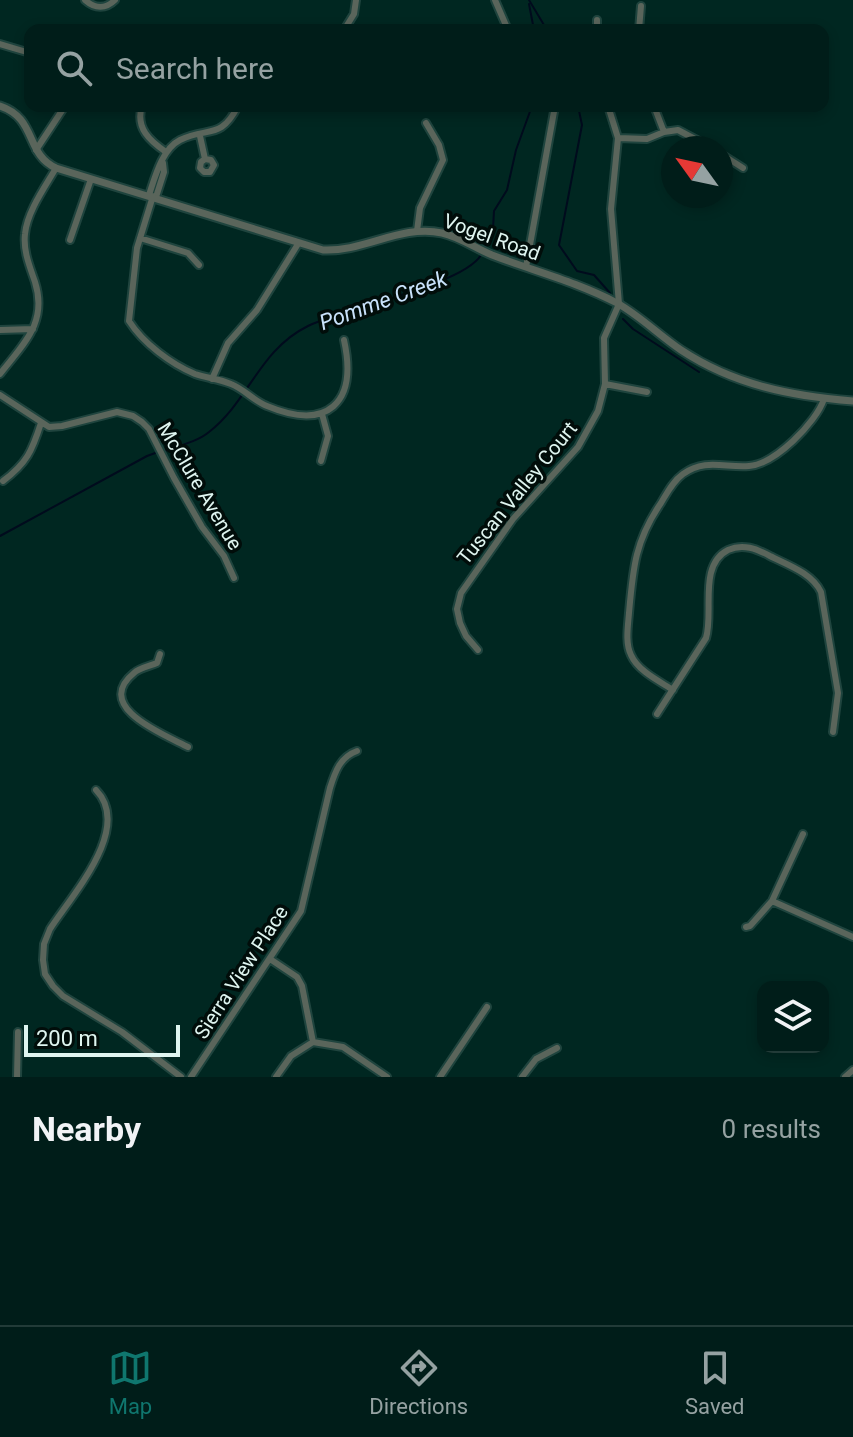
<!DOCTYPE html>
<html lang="en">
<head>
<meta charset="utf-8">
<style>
  :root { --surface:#001d19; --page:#0e2a26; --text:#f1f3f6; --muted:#95a2a2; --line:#223b38; --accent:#0f766e }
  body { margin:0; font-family:Roboto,sans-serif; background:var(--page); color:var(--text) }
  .controls { position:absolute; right:24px; bottom:24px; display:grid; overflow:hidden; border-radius:16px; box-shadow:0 4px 12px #0003 }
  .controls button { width:72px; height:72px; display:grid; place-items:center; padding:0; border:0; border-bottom:2px solid var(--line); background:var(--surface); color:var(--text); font:40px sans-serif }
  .compass { position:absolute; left:661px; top:136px; width:72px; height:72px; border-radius:50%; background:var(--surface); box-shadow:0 4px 12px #0003; rotate:303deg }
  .scale { position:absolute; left:24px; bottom:20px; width:156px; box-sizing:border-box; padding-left:8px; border:4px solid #dff5f0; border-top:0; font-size:22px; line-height:28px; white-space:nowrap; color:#dff5f0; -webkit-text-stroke:6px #010d0a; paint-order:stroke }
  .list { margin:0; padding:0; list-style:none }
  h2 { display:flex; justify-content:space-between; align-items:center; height:104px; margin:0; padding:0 32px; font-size:34px }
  h2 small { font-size:26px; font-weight:400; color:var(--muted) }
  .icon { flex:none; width:44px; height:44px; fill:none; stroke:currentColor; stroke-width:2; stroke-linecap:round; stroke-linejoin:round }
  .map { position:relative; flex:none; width:853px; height:1077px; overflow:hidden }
  .search { position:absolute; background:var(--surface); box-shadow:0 4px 12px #0003; left:24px; right:24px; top:24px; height:88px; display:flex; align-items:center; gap:20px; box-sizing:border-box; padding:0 28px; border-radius:16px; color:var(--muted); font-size:30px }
  .sheet { height:248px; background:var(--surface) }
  nav { display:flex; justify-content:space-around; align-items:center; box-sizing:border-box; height:112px; border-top:2px solid var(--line); background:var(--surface); font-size:22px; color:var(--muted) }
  nav a { display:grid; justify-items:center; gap:4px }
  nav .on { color:var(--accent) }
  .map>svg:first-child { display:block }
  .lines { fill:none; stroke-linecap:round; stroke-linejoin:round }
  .stream { stroke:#000b1d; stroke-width:2 }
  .minor-casing { stroke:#1f443e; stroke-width:10 }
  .tertiary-casing { stroke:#1f443e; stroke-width:11 }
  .minor { stroke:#5a655b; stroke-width:6 }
  .tertiary { stroke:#5a655b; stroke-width:7 }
  .labels { text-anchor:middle; stroke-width:7; stroke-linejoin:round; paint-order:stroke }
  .street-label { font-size:20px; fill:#dff5f0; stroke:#010d0a }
  .water-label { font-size:22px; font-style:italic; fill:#c9e2fb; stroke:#010d0a }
</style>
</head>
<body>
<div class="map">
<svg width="853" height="1077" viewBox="0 0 853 1077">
  <rect width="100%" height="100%" fill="#002721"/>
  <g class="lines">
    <path class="stream" d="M529,0L547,30
      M529,4L534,30
      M578,106L582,125L559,245L577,271L594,275L610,293
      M484,249L493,229L494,211L507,190L516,150L532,106
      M623,319L633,329L699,372
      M164,451C178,446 197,442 209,432C249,401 259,350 308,326C345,308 463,285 481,255
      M0,536L147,456L158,452"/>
    <g class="minor-casing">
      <path id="minor" d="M85,0C95,9 106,9 115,0
        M495,0L508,30
        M597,20V30
        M344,30L354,14L356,0
        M639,30L641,6
        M0,44L30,53
        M142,106C135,128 150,141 166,152
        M654,106L664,132L678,130L712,148
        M200,136L205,159L201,162L200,168L204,172H210L214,165L211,160L205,159
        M618,138L647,139L664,132
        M36,150L65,106
        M721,154L743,168
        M149,195C155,177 162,149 180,140C208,126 220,141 238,106
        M153,196L137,248L129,321C143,343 171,364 195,374C207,378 219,379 231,384C244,389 254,401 267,406C327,431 358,404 344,340
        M156,197L164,172L163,163
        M417,231L420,208L443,160L439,145L426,123
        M140,238L188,253L199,265
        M70,240L91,179
        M526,267L555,106
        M0,330L33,329
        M0,374C23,344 48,323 35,282C30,267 23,251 25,234C27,212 45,187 56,168
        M212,379L228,343L257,310L298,244
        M605,384L647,392
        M0,395L49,427L62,426L117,412L133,416L142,422L149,429L174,478L202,527L224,556L234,578
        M321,461L328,436L322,414
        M3,481C27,463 32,451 41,423
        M478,650L466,636L460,623L457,609L461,593L513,519L578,447L598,411L605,384L604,338L619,304L611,209L618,138L608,106
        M160,654L157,663C150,666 139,668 134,673C92,707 165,735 188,747
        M673,690C659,681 638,671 631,655C625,643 628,626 629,613C633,568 635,541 661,503C667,493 673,481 683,474C705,458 725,468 749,466C775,464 816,423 824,399
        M657,714L706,638C714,612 698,565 728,550C743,543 757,549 770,556C788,565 812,573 821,592L838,693L833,732
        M96,790C133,828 72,895 50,929L44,944L43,960L45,974L53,986L63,996L122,1032L181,1077
        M772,901L853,937
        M746,927L750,926L772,901L803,834
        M270,959L297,977L302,986L313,1042
        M17,1077L18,1032
        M191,1077L301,911L330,788C335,772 340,757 357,751
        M276,1077L291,1056L313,1042L343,1047L387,1077
        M440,1077L487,1007
        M522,1077L536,1059L557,1048
        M845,1077L853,1070"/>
    </g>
    <g class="tertiary-casing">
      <path id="tertiary" d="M0,106C37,118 25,154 56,168L323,250C364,252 401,224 442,233C460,237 475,248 492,255C534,271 577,282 617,303C640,316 659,335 681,350C734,385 791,396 853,401"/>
    </g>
    <use href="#minor" class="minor"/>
    <use href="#tertiary" class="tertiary"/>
  </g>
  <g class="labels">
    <g class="street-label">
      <text transform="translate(492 237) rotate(20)" y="7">Vogel Road</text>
      <text transform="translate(200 486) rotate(59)" y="7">McClure Avenue</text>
      <text transform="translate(517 493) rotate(-51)" y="7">Tuscan Valley Court</text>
      <text transform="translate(241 972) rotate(-57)" y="7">Sierra View Place</text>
    </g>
    <g class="water-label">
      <text transform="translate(383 300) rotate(-20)" y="8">Pomme Creek</text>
    </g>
  </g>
</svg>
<div class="controls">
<button><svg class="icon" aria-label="layers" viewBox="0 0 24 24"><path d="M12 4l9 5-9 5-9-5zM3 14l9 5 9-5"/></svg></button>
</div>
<svg class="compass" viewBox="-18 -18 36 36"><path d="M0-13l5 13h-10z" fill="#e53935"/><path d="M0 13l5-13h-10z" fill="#95a2a2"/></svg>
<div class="scale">200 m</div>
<div class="search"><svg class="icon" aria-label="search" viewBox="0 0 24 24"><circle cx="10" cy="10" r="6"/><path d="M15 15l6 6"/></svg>Search here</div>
</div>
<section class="sheet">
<h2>Nearby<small>0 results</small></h2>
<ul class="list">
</ul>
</section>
<nav>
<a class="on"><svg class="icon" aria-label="map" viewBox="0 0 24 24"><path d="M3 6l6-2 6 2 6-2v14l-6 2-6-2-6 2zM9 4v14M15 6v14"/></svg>Map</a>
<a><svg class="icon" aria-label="directions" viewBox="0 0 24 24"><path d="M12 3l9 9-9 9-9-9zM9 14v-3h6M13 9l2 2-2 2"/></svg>Directions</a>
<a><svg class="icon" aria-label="saved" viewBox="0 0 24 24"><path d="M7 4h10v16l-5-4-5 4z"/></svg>Saved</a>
</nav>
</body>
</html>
